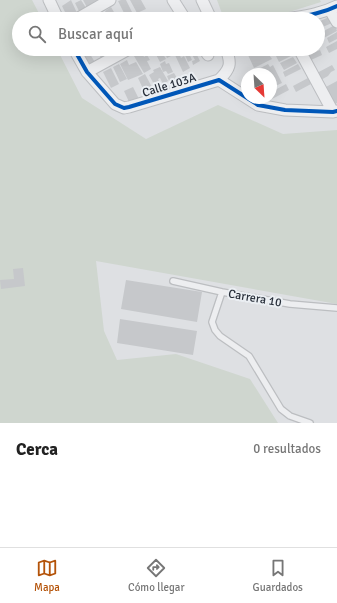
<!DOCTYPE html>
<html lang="es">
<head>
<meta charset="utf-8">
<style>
  :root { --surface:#fff; --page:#f2f2f2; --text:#222; --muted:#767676; --line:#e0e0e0; --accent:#b45309 }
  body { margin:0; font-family:Signika,sans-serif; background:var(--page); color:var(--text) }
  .compass { position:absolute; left:241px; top:68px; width:36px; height:36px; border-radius:50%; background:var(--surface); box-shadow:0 4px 16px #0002; rotate:155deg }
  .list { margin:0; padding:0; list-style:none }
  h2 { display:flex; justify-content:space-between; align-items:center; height:52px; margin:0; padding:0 16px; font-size:17px }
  h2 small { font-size:13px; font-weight:400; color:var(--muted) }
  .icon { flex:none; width:22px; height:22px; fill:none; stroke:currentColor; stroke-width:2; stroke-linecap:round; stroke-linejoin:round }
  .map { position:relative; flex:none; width:337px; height:423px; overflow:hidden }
  .search { position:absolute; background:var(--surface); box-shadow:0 4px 16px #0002; left:12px; right:12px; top:12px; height:44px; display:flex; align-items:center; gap:10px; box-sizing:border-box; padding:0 14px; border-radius:22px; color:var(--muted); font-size:15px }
  .sheet { height:124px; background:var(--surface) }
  nav { display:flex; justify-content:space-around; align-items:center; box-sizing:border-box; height:56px; border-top:1px solid var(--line); background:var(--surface); font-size:11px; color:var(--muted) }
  nav a { display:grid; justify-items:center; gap:2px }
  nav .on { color:var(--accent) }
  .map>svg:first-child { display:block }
  .green { fill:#cfd6cf }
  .building { fill:#c6c8cb }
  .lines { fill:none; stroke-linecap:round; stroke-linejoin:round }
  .lane-casing { stroke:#bcbec1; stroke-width:8 }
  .street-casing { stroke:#bcbec1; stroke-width:13 }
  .lane { stroke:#edeef0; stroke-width:5.5 }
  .street { stroke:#edeef0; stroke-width:11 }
  .cycleway-casing { stroke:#ebeff3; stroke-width:6 }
  .cycleway { stroke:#0057b8; stroke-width:4 }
  .labels { text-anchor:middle; stroke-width:4; stroke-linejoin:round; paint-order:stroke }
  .street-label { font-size:12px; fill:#282f3a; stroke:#ebeff3 }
</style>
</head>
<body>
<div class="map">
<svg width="337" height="423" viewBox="0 0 337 423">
  <rect width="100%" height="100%" fill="#dee0e3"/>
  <path class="green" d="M0,0H32L42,19H19V49H57L82,98L146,139L218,105L283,134L337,130V304L96,261L104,331L117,360L176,354L250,379L278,423H0Z
    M217,0H320L321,2L267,19H224Z"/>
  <path class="building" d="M71,0L77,13L68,18L62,6Z
    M81,0L88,11L81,15L75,3Z
    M83,0H102L89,11Z
    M121,0H126L132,12L125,15L118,1Z
    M130,0H141L146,9L137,13Z
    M111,7L118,19H109L105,11Z
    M329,17L332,23L318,29V22Z
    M335,25L337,31L318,41V34Z
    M337,32V39L329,43L327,38Z
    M337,41V49L329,53L326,47Z
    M84,49H87L96,64L89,68L80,52Z
    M96,49H103L107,55L101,58Z
    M105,49H115V50L108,55Z
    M143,49H151L154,55L151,56L149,52L145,54Z
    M153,49H160L166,59L160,62Z
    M163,49H170L173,55L167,58Z
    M183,49H187L192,60L188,62L185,55L183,56L180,50Z
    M189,49H194L200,61L193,65L192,61L195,60Z
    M242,49H265L272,59L254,68L248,55L245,56Z
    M274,49H286L276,54Z
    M289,49L293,55L279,62L276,56Z
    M320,50L322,55L311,60L309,55Z
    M142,52L144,57L147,55L150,60L147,61L151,69L144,73L134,56Z
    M179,53L181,58L184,56L190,68L183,72L175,55Z
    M293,57L297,63L284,70L280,63Z
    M127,60L129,65L136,62L143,74L128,80L120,64Z
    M165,61L166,64L169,63L173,72L168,74L166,71L163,72L160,64Z
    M119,64L127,79L120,82L113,67Z
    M268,64L270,67L273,65L282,83L273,87L271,84V74H255L253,72Z
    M298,64L301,69L285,77L283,72Z
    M332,65L335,70L331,72L328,76L319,81L315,74Z
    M160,67L168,81L163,84L160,78L158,79L161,85L156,88L149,75L154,72L153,70Z
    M111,68L119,84L111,88L103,72Z
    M174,73L177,78L169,81L167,76Z
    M145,74L154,91L146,95L138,78Z
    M308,78L311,84L296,92L293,86Z
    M173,80V85L175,84L176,87L172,89L169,82Z
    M337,81V103L333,105L324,88Z
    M286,84L289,90L272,99L271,89L274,88L275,90Z
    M133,87L139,99L130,104L124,91Z
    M23,268L25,286L1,289L0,280L14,279L13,269Z
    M126,280L202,292L197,322L121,309Z
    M120,319L197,331L193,355L117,343Z"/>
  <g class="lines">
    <g class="lane-casing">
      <path id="lane" d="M173,281L222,292L290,304L337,308
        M222,292L212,322L215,330L220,336L249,356L281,409L290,416L310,423"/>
    </g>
    <g class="street-casing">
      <path id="street" d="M49,0L58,19
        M173,0L185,19
        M202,0L211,19
        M330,10L337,22
        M77,19L110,0
        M287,19C304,16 321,14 337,6
        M74,49L87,72L115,104L124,108L129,107L219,80
        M204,49L208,55
        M299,49L333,112
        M87,72L129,49
        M219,80L258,105L285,110L333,112L337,111
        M219,80C230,69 232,64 226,49"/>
    </g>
    <use href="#lane" class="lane"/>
    <use href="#street" class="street"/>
    <g class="cycleway-casing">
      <path id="cycleway" d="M287,19C304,16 321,14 337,6
        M74,49L87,72L115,104L124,108L129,107L219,80L258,105L285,110L333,112L337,111"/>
    </g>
    <use href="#cycleway" class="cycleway"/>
  </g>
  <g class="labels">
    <g class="street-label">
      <text transform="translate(169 85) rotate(-17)" y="4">Calle 103A</text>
      <text transform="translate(255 298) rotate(10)" y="4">Carrera 10</text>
    </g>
  </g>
</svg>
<svg class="compass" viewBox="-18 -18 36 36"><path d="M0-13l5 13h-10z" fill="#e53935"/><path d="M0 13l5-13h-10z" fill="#767676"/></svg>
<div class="search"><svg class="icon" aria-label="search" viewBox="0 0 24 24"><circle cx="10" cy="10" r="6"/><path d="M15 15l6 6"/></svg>Buscar aquí</div>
</div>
<section class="sheet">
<h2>Cerca<small>0 resultados</small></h2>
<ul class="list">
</ul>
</section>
<nav>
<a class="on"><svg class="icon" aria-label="map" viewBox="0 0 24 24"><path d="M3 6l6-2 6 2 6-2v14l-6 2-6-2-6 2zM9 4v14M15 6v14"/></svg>Mapa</a>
<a><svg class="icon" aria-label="directions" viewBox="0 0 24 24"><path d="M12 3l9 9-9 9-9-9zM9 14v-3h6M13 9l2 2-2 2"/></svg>Cómo llegar</a>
<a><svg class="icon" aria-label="saved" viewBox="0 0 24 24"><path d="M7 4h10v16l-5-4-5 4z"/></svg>Guardados</a>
</nav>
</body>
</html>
